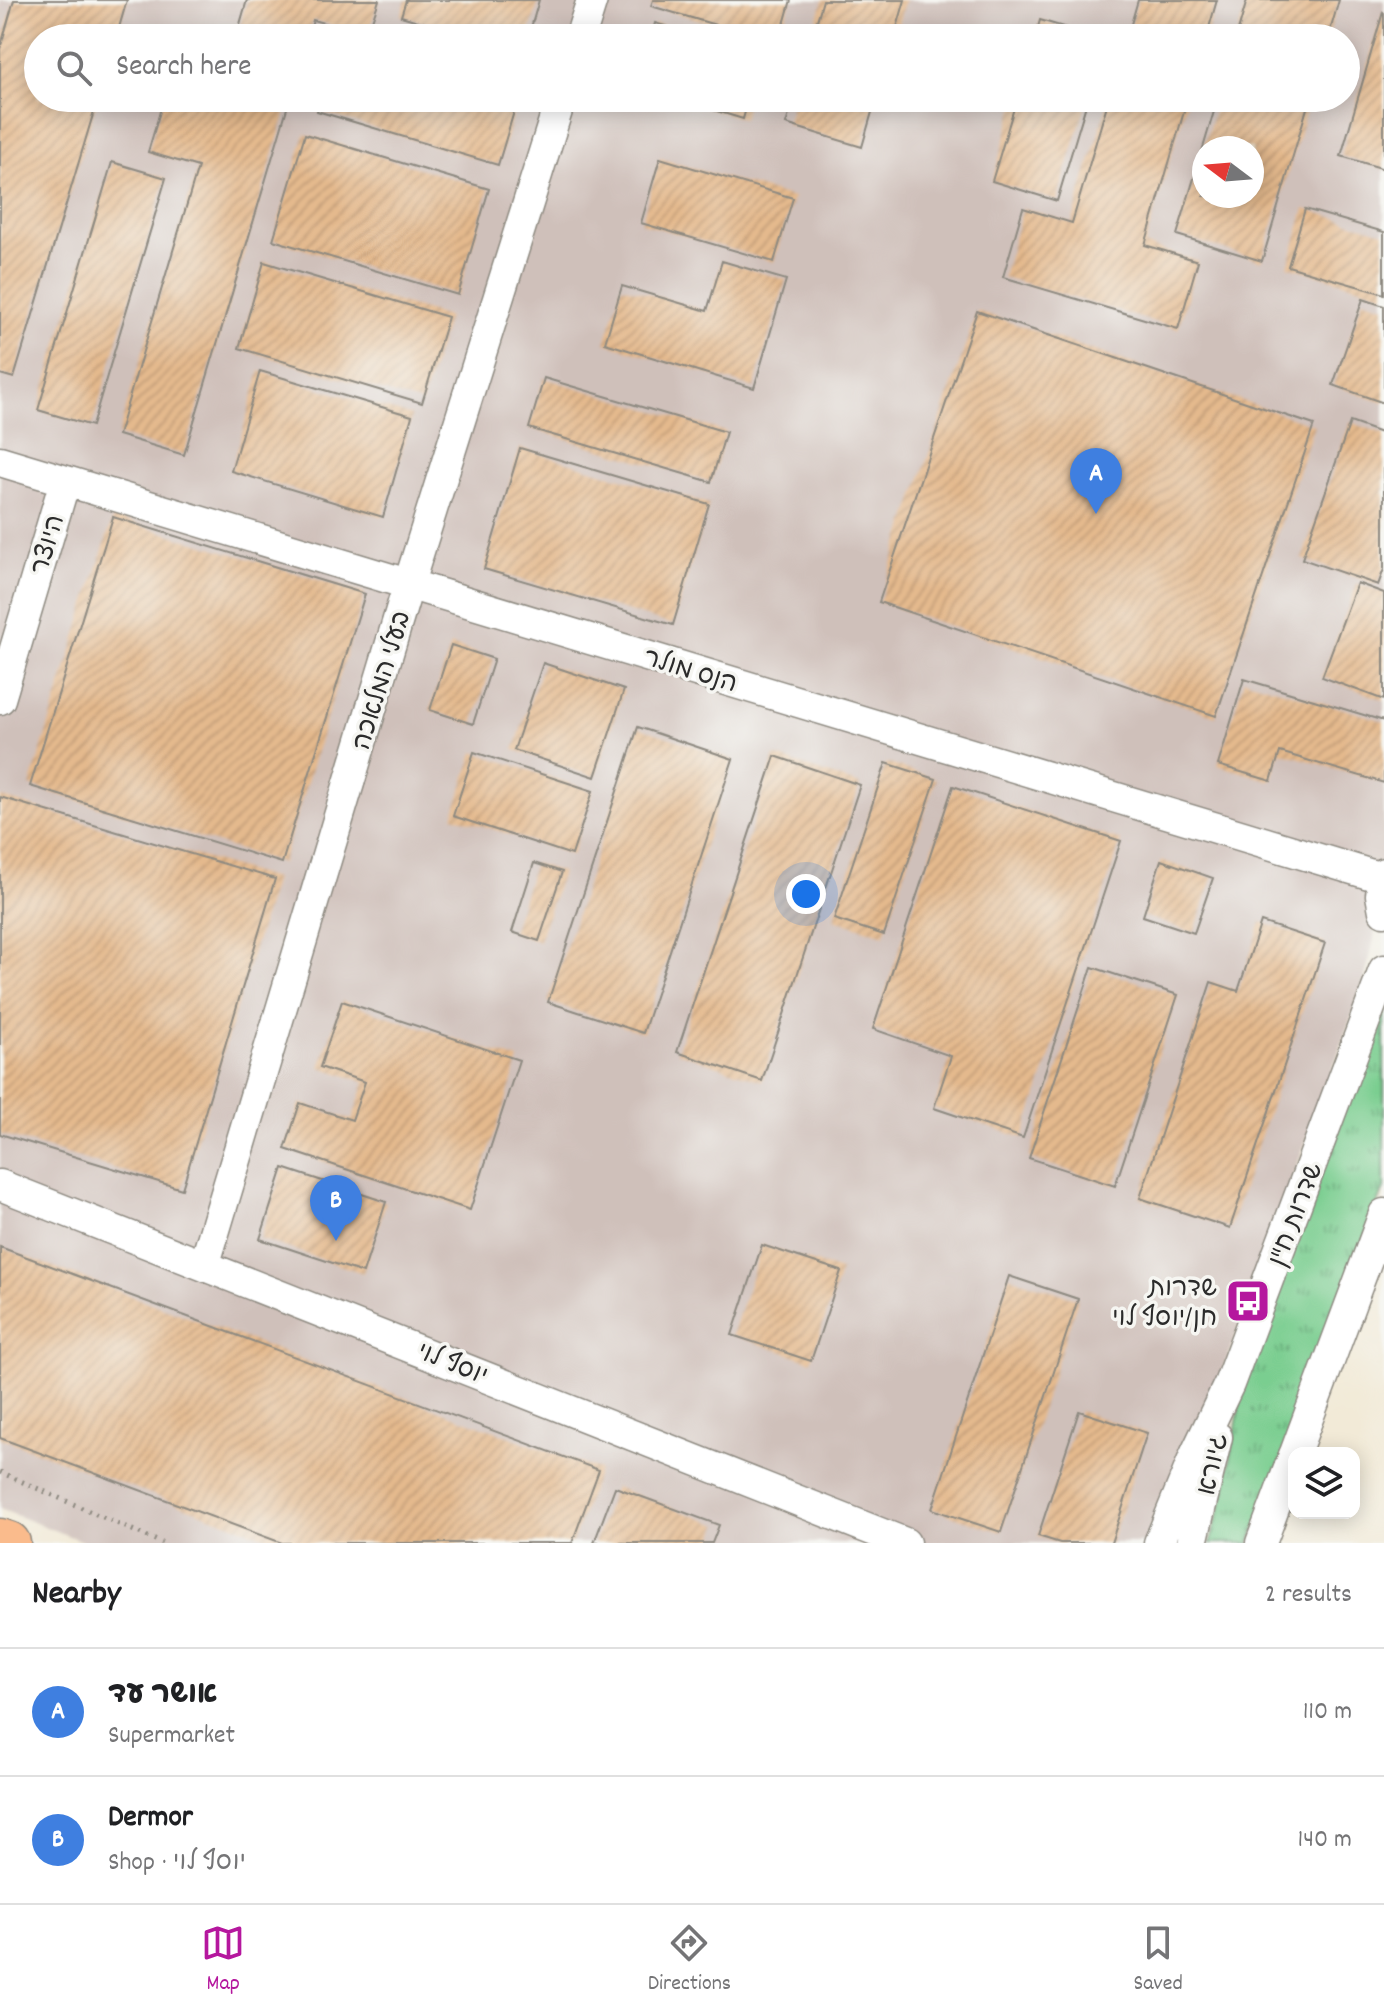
<!DOCTYPE html>
<html lang="en">
<head>
<meta charset="utf-8">
<style>
  :root { --surface:#fff; --page:#f6f6f6; --text:#202124; --muted:#757577; --line:#e0e0e0; --accent:#b5179e }
  body { margin:0; font-family:Dekko,"Playpen Sans Hebrew",sans-serif; background:var(--page); color:var(--text) }
  .controls { position:absolute; right:24px; bottom:24px; display:grid; overflow:hidden; border-radius:16px; box-shadow:0 4px 20px #0003 }
  .controls button { width:72px; height:72px; display:grid; place-items:center; padding:0; border:0; border-bottom:2px solid var(--line); background:var(--surface); color:var(--text); font:40px sans-serif }
  .compass { position:absolute; left:1192px; top:136px; width:72px; height:72px; border-radius:50%; background:var(--surface); box-shadow:0 4px 20px #0003; rotate:286deg }
  .you { position:absolute; left:806px; top:894px; width:28px; height:28px; margin:-20px; border:6px solid #fff; border-radius:50%; background:#1a73e8; box-shadow:0 0 0 12px #1a73e833 }
  .badge { display:grid; place-items:center; width:52px; height:52px; border-radius:50%; background:var(--accent); color:#fff; font-size:26px; font-weight:700 }
  .pin { position:absolute; translate:-50% -66px; filter:drop-shadow(0 2px 4px #0008) }
  .pin::after { content:''; position:absolute; top:42px; width:28px; height:24px; background:inherit; clip-path:polygon(0 0,100% 0,50% 100%) }
  .list { margin:0; padding:0; list-style:none }
  h2 { display:flex; justify-content:space-between; align-items:center; height:104px; margin:0; padding:0 32px; font-size:34px }
  h2 small { font-size:26px; font-weight:400; color:var(--muted) }
  .list li { display:grid; grid-template-columns:52px 1fr auto; gap:24px; align-items:center; box-sizing:border-box; height:128px; padding:0 32px; border-top:2px solid var(--line) }
  .list b { display:block; font-size:30px; white-space:nowrap }
  .list p { margin:0; font-size:26px; white-space:nowrap; color:var(--muted) }
  .list em { font-size:26px; font-style:normal; color:var(--muted) }
  .icon { flex:none; width:44px; height:44px; fill:none; stroke:currentColor; stroke-width:2; stroke-linecap:round; stroke-linejoin:round }
  .map { position:relative; flex:none; width:1384px; height:1543px; overflow:hidden }
  .search { position:absolute; background:var(--surface); box-shadow:0 4px 20px #0003; left:24px; right:24px; top:24px; height:88px; display:flex; align-items:center; gap:20px; box-sizing:border-box; padding:0 28px; border-radius:44px; color:var(--muted); font-size:30px }
  .sheet { height:360px; background:var(--surface) }
  nav { display:flex; justify-content:space-around; align-items:center; box-sizing:border-box; height:112px; border-top:2px solid var(--line); background:var(--surface); font-size:22px; color:var(--muted) }
  nav a { display:grid; justify-items:center; gap:4px }
  nav .on { color:var(--accent) }
  .map>svg:first-child { display:block }
  .industrial { fill:#cfc0ba; fill-rule:evenodd }
  .grass { fill:url(#grass-tufts); stroke:#527c5e; stroke-width:2 }
  .building { fill:url(#building-hatch); fill-rule:evenodd }
  .lines { fill:none; stroke-linecap:round; stroke-linejoin:round }
  .minor-casing { stroke:#8e8a81; stroke-width:33 }
  .highway-casing { stroke:#8e8a81; stroke-width:45 }
  .path { stroke:#8e8a81; stroke-width:5; stroke-dasharray:2 6; stroke-linecap:butt }
  .minor { stroke:#fff; stroke-width:30 }
  .highway { stroke:#fabb8c; stroke-width:42 }
  .labels { text-anchor:middle; stroke-width:7; stroke-linejoin:round; paint-order:stroke }
  .street-label { font-size:26px; fill:#2b2b2b; stroke:#f6f6f2 }
  .poi-label { font-size:26px; fill:#2b2b2b; stroke:#f6f6f2; text-anchor:end }
</style>
</head>
<body>
<div class="map">
<svg width="1384" height="1543" viewBox="0 0 1384 1543">
  <defs>
    <pattern id="grass-tufts" width="24" height="20" patternUnits="userSpaceOnUse" patternTransform="scale(2)"><rect width="24" height="20" fill="#7ace90"/><path d="M3 7l-1-3M5 7V3M7 7l1-3M15 17l-1-3M17 17v-4M19 17l1-3" fill="none" stroke="#64a776"/></pattern>
    <pattern id="building-hatch" width="6" height="6" patternUnits="userSpaceOnUse" patternTransform="scale(2)"><rect width="6" height="6" fill="#e4b98d"/><path d="M-1 1l2-2M0 6l6-6M5 7l2-2" fill="none" stroke="#c49f7a"/></pattern>
  </defs>
  <rect width="100%" height="100%" fill="#f6f6f2"/>
  <filter id="ink" filterUnits="userSpaceOnUse"><feTurbulence type="fractalNoise" baseFrequency=".0125" numOctaves="2"/><feDisplacementMap in="SourceGraphic" scale="16" xChannelSelector="R" yChannelSelector="G"/><feConvolveMatrix kernelMatrix="1 2 1 2 8 2 1 2 1" color-interpolation-filters="sRGB"/></filter>
  <filter id="wash" filterUnits="userSpaceOnUse"><feTurbulence type="fractalNoise" baseFrequency=".006" numOctaves="4" result="noise"/><feDisplacementMap in="SourceGraphic" scale="32" xChannelSelector="R" yChannelSelector="G"/><feGaussianBlur stdDeviation="1.8" result="paint"/><feColorMatrix in="noise" values="0 0 0 0 0 0 0 0 0 0 0 0 0 0 0 0 0 1.4 0 .05"/><feComposite in="paint" operator="in"/></filter>
  <g filter="url(#wash)">
    <rect width="100%" height="100%" fill="#f2ead7"/>
    <path class="industrial" d="M0,0H1384V854L1380,861L1374,940L1363,985L1220,1378L1157,1506L1145,1543H87L0,1509ZM38,38H1346V98H38ZM1204,148H1252V196H1204Z"/>
    <path class="grass" d="M1384,999V1188L1250,1543H1210L1225,1492L1246,1368Z"/>
    <g id="blocks">
      <path class="building" d="M14,0H127L116,38H38V98H98L14,378L0,374V49Z
        M247,0H379L371,24L417,38H338L341,28L313,20L308,38H236Z
        M406,0H539L528,38H476L401,16Z
        M653,0H791L780,38H760L651,6Z
        M823,0H905L894,38H812Z
        M1138,0H1217L1206,38H1127Z
        M1247,0H1339L1328,38H1236Z
        M1383,12L1384,13V169L1341,156Z
        M1040,20L1097,37V38H1035Z
        M655,23L701,37V38H651Z
        M164,98H290L184,455L118,435L198,167L148,152Z
        M320,98H518L498,165L317,111Z
        M674,98H749L743,119Z
        M794,98H876L862,147L786,124Z
        M1017,98H1088L1057,201L992,181Z
        M1109,98H1188L1145,245L1198,261L1178,329L1003,277L1023,208L1072,223Z
        M1218,98H1310L1262,261L1177,235ZM1204,148H1252V196H1204Z
        M305,134L489,189L458,295L273,240Z
        M660,158L793,198L774,262L641,223Z
        M112,162L166,178L92,426L38,410Z
        M1305,209L1384,232V294L1288,266Z
        M722,261L786,280L754,388L605,343L622,286L707,311Z
        M264,262L448,317L422,403L239,348Z
        M1363,299L1384,306V403L1333,385Z
        M977,311L1314,425L1216,716L879,602Z
        M260,371L412,416L383,517L231,471Z
        M544,378L726,432L711,482L529,428Z
        M1350,422L1384,434V569L1378,585L1302,559Z
        M520,448L709,504L673,625L484,569Z
        M113,517L365,594L282,863L30,786Z
        M1357,583L1384,593V700L1322,677Z
        M451,645L494,659L473,724L430,710Z
        M543,663L624,690L595,777L514,750Z
        M1244,679L1384,721V783L1280,752L1271,781L1218,765Z
        M638,727L733,759L643,1033L548,1002Z
        M474,752L593,791L572,855L453,816Z
        M775,756L860,785L762,1081L677,1052Z
        M886,763L936,779L884,935L834,919Z
        M953,786L1121,841L1023,1138L934,1108L951,1056L873,1029Z
        M0,797L275,879L182,1189L0,1134Z
        M1161,860L1213,878L1194,933L1143,916Z
        M534,863L562,872L539,941L512,932Z
        M1261,922L1325,943L1230,1228L1140,1198L1211,982L1238,991Z
        M1092,967L1178,995L1115,1186L1029,1158Z
        M342,1001L519,1060L470,1210L285,1149L300,1103L352,1120L365,1082L320,1067Z
        M283,1168L386,1202L363,1273L260,1239Z
        M762,1245L841,1271L811,1361L732,1335Z
        M0,1247L599,1470L572,1543H282L0,1438Z
        M1009,1276L1078,1299L1001,1532L932,1509Z
        M1079,1411L1147,1433L1111,1543H1060L1038,1536Z
        M615,1487L719,1525L712,1543H594Z"/>
    </g>
  </g>
  <g filter="url(#ink)">
    <use href="#blocks" fill-opacity="0" stroke="#8e8a81" stroke-width="2"/>
    <g class="lines">
      <g class="minor-casing">
        <path id="minor" d="M580,38L592,0
          M0,461L1382,878
          M0,699L65,481
          M1384,873L1381,895L1384,911
          M0,1185L905,1543
          M205,1263L409,583L561,98
          M1295,1453L1384,1214
          M1159,1543L1195,1455L1229,1384L1384,970
          M1192,1543L1217,1437
          M1261,1543L1294,1455"/>
      </g>
      <g class="highway-casing">
        <path id="highway" d="M0,1540L9,1543"/>
      </g>
      <path class="path" d="M0,1472L162,1543"/>
      <use href="#minor" class="minor"/>
      <use href="#highway" class="highway"/>
    </g>
  </g>
  <defs>
    <g id="bus-square" transform="scale(2.3)"><rect x="-9" y="-9" width="18" height="18" rx="4" fill="#b5179e" stroke="#f6f6f2"/><path d="M-5-6H5V4H4V6H2V4H-2V6H-4V4H-5ZM-3.5-4V0h7V-4ZM-3.5 1.2v1.5H-2V1.2ZM2 1.2v1.5H3.5V1.2Z" fill="#fff"/></g>
  </defs>
  <g fill-rule="evenodd">
    <use href="#bus-square" x="1248" y="1301"/>
  </g>
  <g class="labels">
    <g class="street-label">
      <text transform="translate(46 544) rotate(-73)" y="9">היוצר</text>
      <text transform="translate(691 669) rotate(17)" y="9">הנס מולר</text>
      <text transform="translate(380 680) rotate(-73)" y="9">בעלי המלאכה</text>
      <text transform="translate(1294 1214) rotate(-69)" y="9">שדרות ח"ן</text>
      <text transform="translate(453 1362) rotate(22)" y="9">יוסף לוי</text>
      <text transform="translate(1211 1464) rotate(-78)" y="9">גיורא</text>
    </g>
    <g class="poi-label">
      <text x="1217" y="1295">שדרות<tspan x="1217" dy="30">חן/יוסף לוי</tspan></text>
    </g>
  </g>
</svg>
<div class="controls">
<button><svg class="icon" aria-label="layers" viewBox="0 0 24 24"><path d="M12 4l9 5-9 5-9-5zM3 14l9 5 9-5"/></svg></button>
</div>
<svg class="compass" viewBox="-18 -18 36 36"><path d="M0-13l5 13h-10z" fill="#e53935"/><path d="M0 13l5-13h-10z" fill="#757577"/></svg>
<div class="you"></div>
<div class="pin badge" style="left:1096px;top:514px;background:#3f7fe0">A</div>
<div class="pin badge" style="left:336px;top:1241px;background:#3f7fe0">B</div>
<div class="search"><svg class="icon" aria-label="search" viewBox="0 0 24 24"><circle cx="10" cy="10" r="6"/><path d="M15 15l6 6"/></svg>Search here</div>
</div>
<section class="sheet">
<h2>Nearby<small>2 results</small></h2>
<ul class="list">
<li><span class="badge" style="background:#3f7fe0">A</span><div><b>אושר עד</b><p>Supermarket</p></div><em>110 m</em></li>
<li><span class="badge" style="background:#3f7fe0">B</span><div><b>Dermor</b><p>Shop · יוסף לוי</p></div><em>140 m</em></li>
</ul>
</section>
<nav>
<a class="on"><svg class="icon" aria-label="map" viewBox="0 0 24 24"><path d="M3 6l6-2 6 2 6-2v14l-6 2-6-2-6 2zM9 4v14M15 6v14"/></svg>Map</a>
<a><svg class="icon" aria-label="directions" viewBox="0 0 24 24"><path d="M12 3l9 9-9 9-9-9zM9 14v-3h6M13 9l2 2-2 2"/></svg>Directions</a>
<a><svg class="icon" aria-label="saved" viewBox="0 0 24 24"><path d="M7 4h10v16l-5-4-5 4z"/></svg>Saved</a>
</nav>
</body>
</html>
